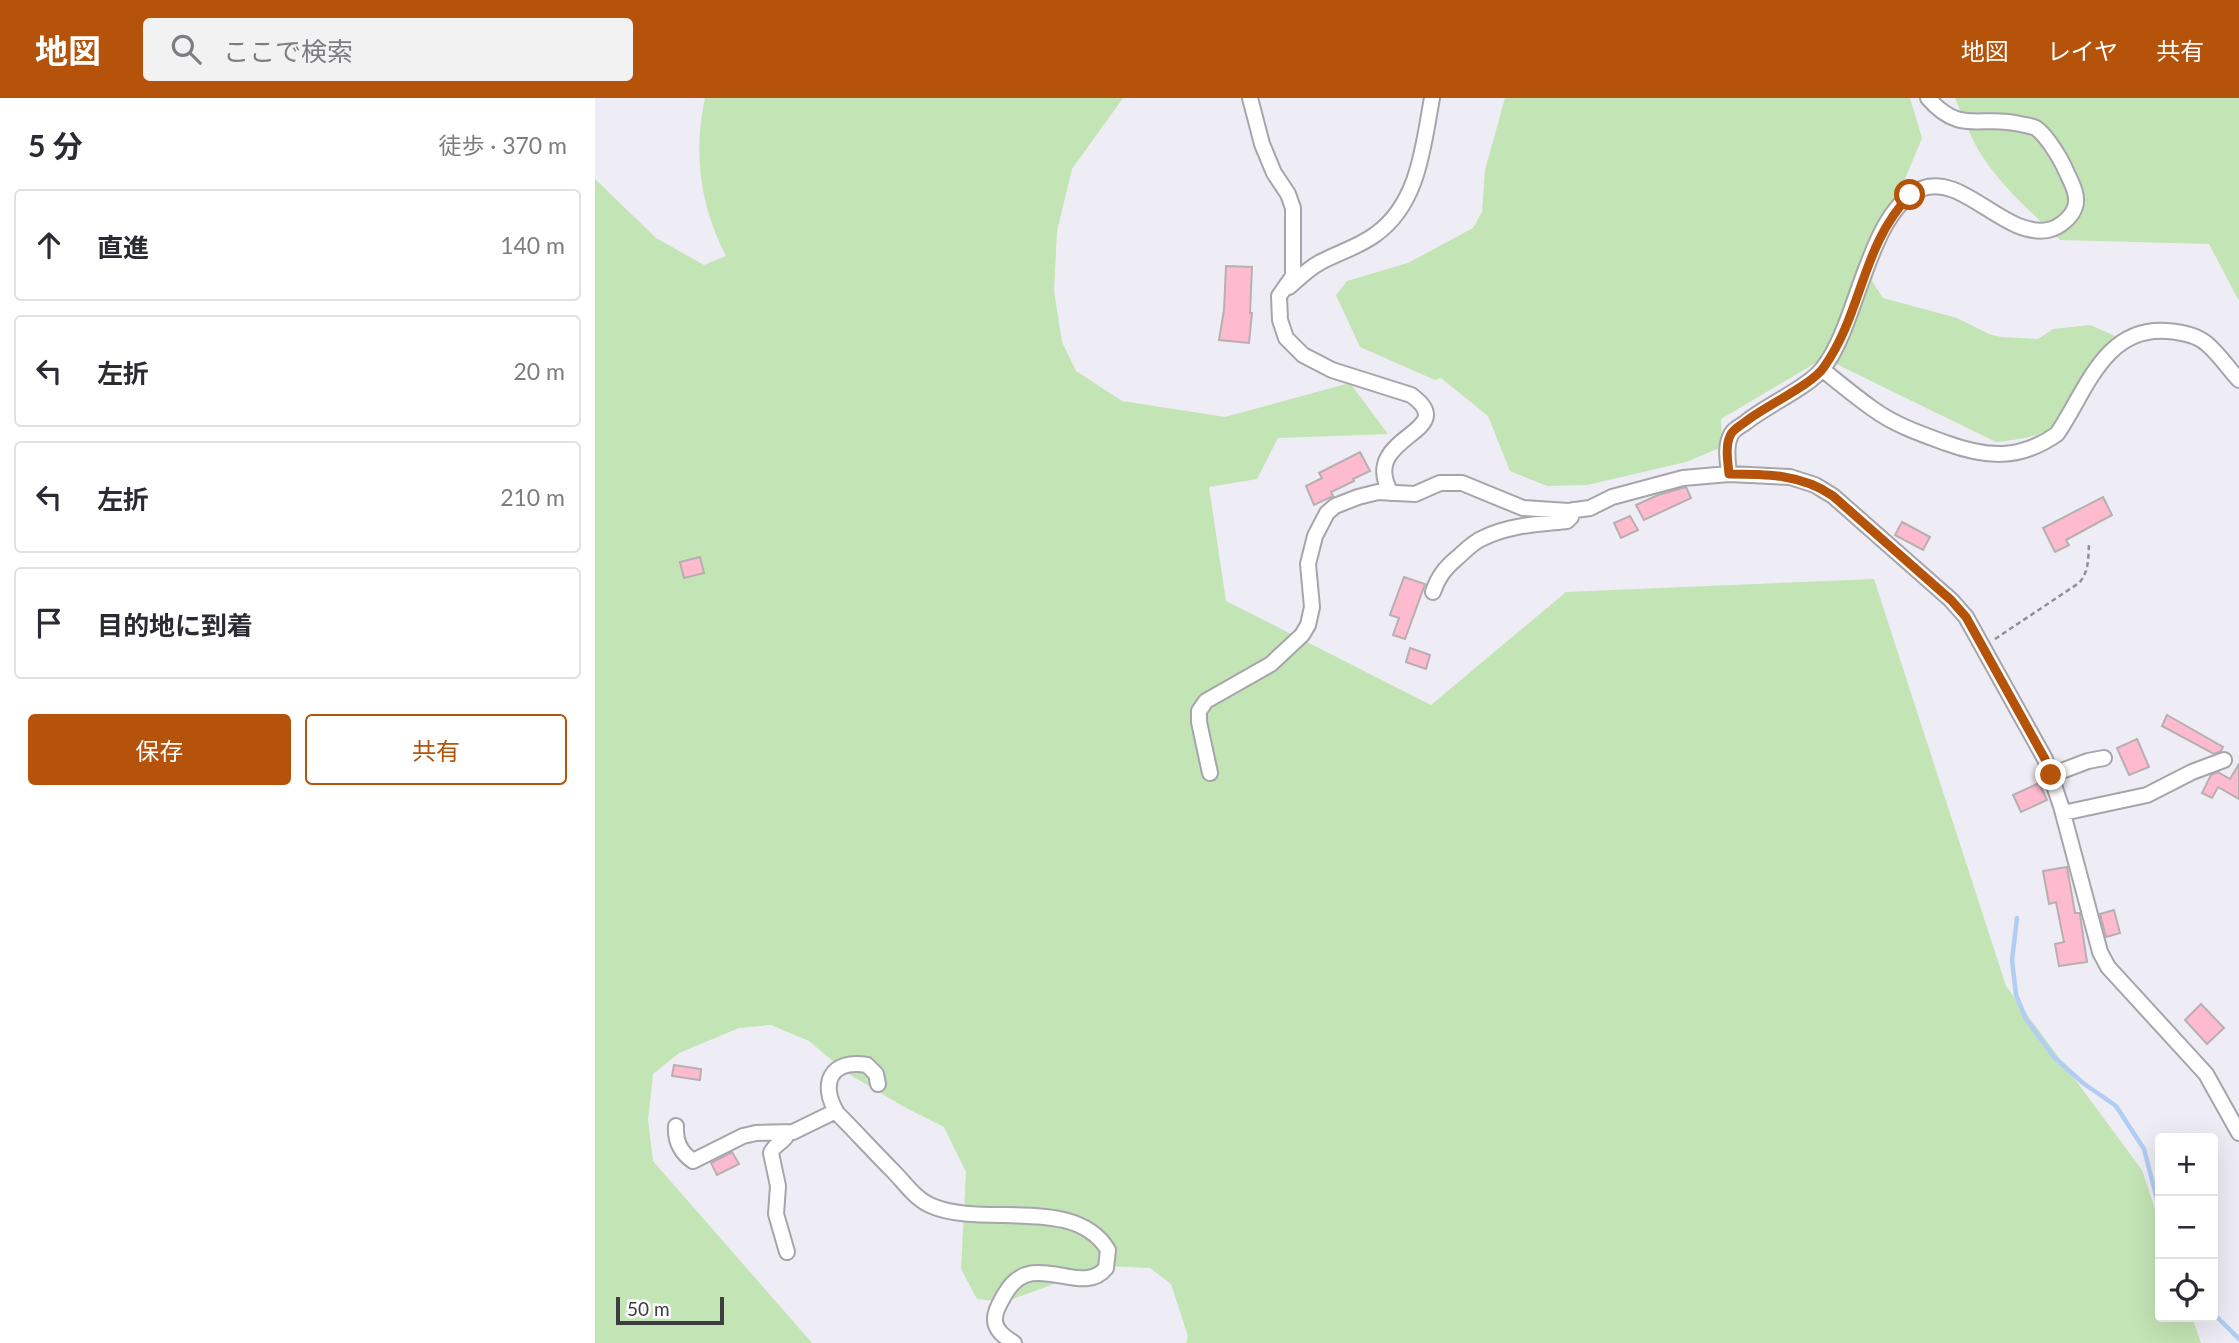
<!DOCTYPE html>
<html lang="ja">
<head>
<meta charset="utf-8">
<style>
  :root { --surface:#fff; --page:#f2f2f3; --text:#2b2b33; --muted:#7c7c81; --line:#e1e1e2; --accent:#b45309 }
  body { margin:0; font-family:Lato,"Noto Sans JP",sans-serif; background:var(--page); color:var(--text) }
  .controls { position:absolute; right:21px; bottom:21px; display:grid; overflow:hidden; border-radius:7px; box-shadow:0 7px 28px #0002 }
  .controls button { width:63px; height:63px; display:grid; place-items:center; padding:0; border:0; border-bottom:2px solid var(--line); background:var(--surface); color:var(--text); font:35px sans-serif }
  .scale { position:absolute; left:21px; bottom:18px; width:108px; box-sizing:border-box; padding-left:7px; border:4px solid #3d3c3f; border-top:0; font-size:19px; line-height:24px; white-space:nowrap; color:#3d3c3f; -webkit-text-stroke:5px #fff; paint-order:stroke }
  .stop { position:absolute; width:21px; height:21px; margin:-16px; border:5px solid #b45309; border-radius:50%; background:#fff }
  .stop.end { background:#b45309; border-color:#fff; box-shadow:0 2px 7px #0008 }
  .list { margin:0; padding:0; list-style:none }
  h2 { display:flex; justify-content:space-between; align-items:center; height:91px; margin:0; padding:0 28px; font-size:30px }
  h2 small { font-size:23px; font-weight:400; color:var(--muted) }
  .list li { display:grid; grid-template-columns:46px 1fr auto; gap:21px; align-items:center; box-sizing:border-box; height:112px; margin:0 14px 14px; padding:0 14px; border:2px solid var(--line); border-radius:7px }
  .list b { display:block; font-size:26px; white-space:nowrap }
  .list em { font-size:23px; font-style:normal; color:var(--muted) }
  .actions { display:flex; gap:14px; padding:21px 28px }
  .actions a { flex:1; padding:16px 0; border:2px solid var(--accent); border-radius:7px; text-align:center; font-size:24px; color:var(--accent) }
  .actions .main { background:var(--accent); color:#fff }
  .icon { flex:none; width:38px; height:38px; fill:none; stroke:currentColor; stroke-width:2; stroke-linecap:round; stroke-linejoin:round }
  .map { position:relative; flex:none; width:1644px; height:1245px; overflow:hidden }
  header { display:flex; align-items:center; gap:42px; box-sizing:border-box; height:98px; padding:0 35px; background:var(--accent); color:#fff }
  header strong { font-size:33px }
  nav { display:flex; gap:38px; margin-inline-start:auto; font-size:24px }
  .search { width:490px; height:63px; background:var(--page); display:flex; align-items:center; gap:18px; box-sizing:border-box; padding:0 24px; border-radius:7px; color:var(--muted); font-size:26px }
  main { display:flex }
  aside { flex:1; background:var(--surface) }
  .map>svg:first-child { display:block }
  .green { fill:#c3e4b4 }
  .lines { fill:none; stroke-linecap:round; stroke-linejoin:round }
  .stream { stroke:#b2cdf4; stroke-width:4.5 }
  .building { fill:#febacf; stroke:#b8afb1; stroke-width:2 }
  .minor-casing { stroke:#a7a5ac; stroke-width:18 }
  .path { stroke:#929096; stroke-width:2.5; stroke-dasharray:5 3.5; stroke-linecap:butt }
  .minor { stroke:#fff; stroke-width:14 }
  .route { stroke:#b45309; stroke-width:9 }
</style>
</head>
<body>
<header>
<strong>地図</strong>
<div class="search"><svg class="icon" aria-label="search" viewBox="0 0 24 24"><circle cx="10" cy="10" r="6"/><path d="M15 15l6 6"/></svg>ここで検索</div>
<nav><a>地図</a><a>レイヤ</a><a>共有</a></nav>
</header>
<main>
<aside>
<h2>5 分<small>徒歩 · 370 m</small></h2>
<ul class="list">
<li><svg class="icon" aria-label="ahead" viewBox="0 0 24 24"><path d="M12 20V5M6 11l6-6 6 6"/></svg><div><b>直進</b></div><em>140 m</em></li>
<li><svg class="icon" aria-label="left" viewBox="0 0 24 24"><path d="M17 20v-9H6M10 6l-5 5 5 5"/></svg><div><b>左折</b></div><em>20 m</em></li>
<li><svg class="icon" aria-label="left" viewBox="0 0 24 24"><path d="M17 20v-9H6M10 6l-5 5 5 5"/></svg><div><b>左折</b></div><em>210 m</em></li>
<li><svg class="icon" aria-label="arrive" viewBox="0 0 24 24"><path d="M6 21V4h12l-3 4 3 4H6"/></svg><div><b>目的地に到着</b></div></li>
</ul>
<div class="actions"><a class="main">保存</a><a>共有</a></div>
</aside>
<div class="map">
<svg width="1644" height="1245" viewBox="0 0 1644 1245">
  <rect width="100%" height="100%" fill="#eeecf4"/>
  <path class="green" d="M110,0H528L477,71L462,133L459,193L467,244L481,273L527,303L630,319L755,285L793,336L683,340L662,381L614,389L631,503L836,607L971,494L1279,481L1411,888L1547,1072L1565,1126V1219H1597L1606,1245H591L593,1238L576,1186L555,1170L509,1168L409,1204L382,1201L366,1171L371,1074L349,1029L311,1010L252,975L214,943L176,927L144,930L84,955L58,976L53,1022L58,1063L217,1245H0V81L61,140L109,167L131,158C105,108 98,55 110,0Z
    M910,0H1315L1327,40L1290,129L1277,183L1288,200L1362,220L1394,236L1406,239L1443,241L1458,231L1495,227L1520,238C1505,262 1476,318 1454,331C1439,340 1418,342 1401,344L1229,260L1126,321L1127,349L1091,364L992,387L952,388L915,373L893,318L846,280L840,282L765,249L741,197L752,183L813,165L878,130L887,114L890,72Z
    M1360,0H1644V203L1614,146L1465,142C1440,117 1412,94 1392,65C1378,46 1369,22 1360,0Z"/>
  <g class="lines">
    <path class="stream" d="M1422,820L1417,862L1421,897L1431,921L1459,959L1488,985L1521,1008L1549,1051L1565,1113
      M1618,1215L1644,1241"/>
  </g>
  <path class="building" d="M631,168L657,169L655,215H657L654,245L624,242L629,212Z
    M765,354L775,373L758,381L759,383L736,394L738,398L719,407L711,388L727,380L724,375Z
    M1091,389L1096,400L1049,422L1041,407L1063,397Z
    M1508,399L1517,417L1471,442L1474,447L1460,454L1448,430Z
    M1035,418L1043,432L1026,440L1019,425Z
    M1307,424L1335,439L1328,452L1300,437Z
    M105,459L109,475L89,480L85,464Z
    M809,479L830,486L810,541L798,537L804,520L795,517Z
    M815,550L835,557L831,571L811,564Z
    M1572,617L1628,649L1626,653L1619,656L1567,628Z
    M1542,641L1554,669L1534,677L1522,650Z
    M1644,666V701L1623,689L1617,700L1607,695L1616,677L1623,674L1635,681Z
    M1444,685L1452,702L1426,714L1418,697Z
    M1472,769L1480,815H1485V817L1492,864L1464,868L1460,846L1469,844L1461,804L1454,806L1448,773Z
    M1519,812L1525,835L1511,839L1505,816Z
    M1606,906L1629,930L1612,946L1590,922Z
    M79,967L106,971L105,982L77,978Z
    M137,1054L144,1066L122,1077L116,1065Z"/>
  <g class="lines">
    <g class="minor-casing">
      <path id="minor" d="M655,0L667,46L679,75L693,96L698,110V178L684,198L685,222L691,240L708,257L737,272L816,297C869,335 762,337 796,395
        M694,189C703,181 713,171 724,165C742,155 764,149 781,136C824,105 828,48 837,0
        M1228,272C1244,285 1261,299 1278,311C1300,327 1326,336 1351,345C1392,360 1425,362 1462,336C1491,294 1509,228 1572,233C1585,234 1602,237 1612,246C1624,256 1633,270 1644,282
        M1134,376C1133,364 1130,350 1135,339C1137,332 1144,329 1150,325C1170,308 1214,289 1228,270C1263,227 1273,113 1326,91C1367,74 1409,140 1453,132C1464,130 1477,119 1480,109C1484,97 1476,84 1471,73C1466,61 1452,38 1441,30C1437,28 1430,27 1425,26C1386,16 1366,38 1333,0
        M838,494C843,479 850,470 862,460C870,453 878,444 888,440C914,427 944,426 972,423L976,419L978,412
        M615,675L604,624V613L611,603L676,566L707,537L713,527L717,509L713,466L720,438L732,415L740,408L763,399L783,394L820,396L845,385H867L928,410L973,413L995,410L1017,399L1088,380L1134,376L1195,379L1220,387L1238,398L1356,502L1371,519L1450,661L1466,708L1505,854L1513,869L1611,976L1644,1035
        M1456,677L1493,663L1509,660
        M1468,715L1552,697L1597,674L1629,662
        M283,986L281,976L272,967C236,961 224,985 242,1015C261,1034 279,1054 298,1073C310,1085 321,1102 337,1108C388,1130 480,1097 513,1152L511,1170C486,1201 437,1148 410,1196C406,1203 400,1212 400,1220C399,1232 410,1239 419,1245
        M81,1028C80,1043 85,1054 98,1063L148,1038L161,1035L198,1034L241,1013
        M192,1154L181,1116L183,1088L176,1055C179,1046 190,1044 193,1035"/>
    </g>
    <path class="path" d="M1400,541L1484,485C1494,474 1493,461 1494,447"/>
    <use href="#minor" class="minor"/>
  </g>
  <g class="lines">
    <path class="route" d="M1315,97C1266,148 1268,214 1229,269C1217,287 1170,308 1150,324C1145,328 1137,332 1135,338C1130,349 1133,364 1134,376C1170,376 1207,376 1238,398L1356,502L1371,519L1450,661L1456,677"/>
  </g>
</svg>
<div class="controls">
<button>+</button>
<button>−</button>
<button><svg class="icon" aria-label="locate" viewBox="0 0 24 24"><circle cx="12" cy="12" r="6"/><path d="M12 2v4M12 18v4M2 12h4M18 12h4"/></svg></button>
</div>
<div class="scale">50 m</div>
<div class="stop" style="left:1315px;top:97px"></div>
<div class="stop end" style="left:1456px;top:677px"></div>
</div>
</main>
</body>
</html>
